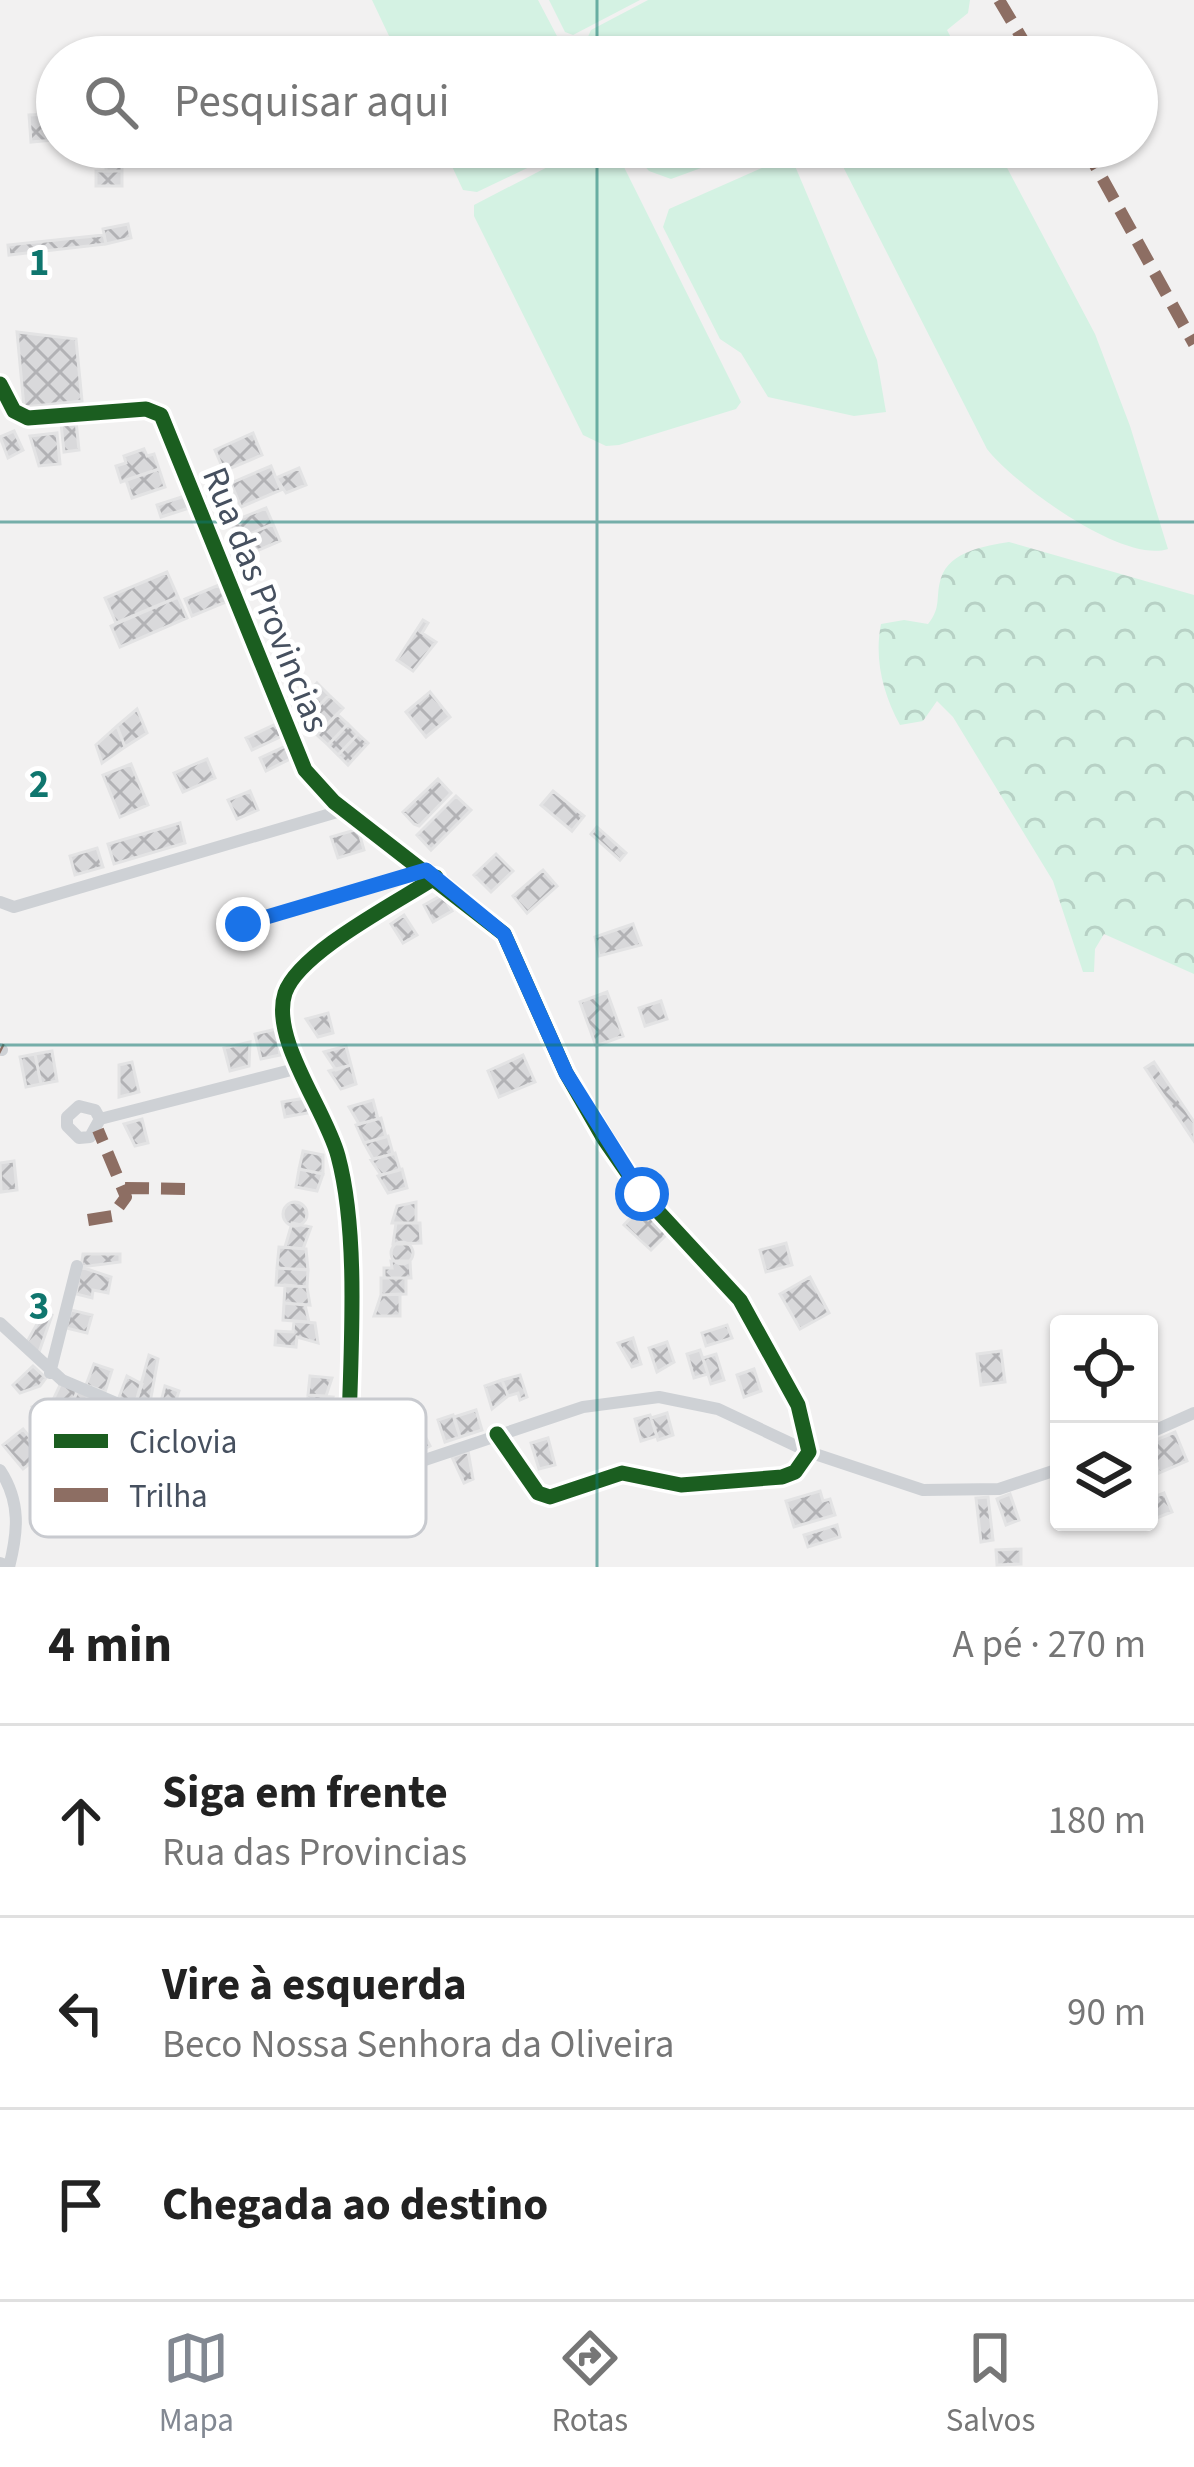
<!DOCTYPE html>
<html lang="pt">
<head>
<meta charset="utf-8">
<style>
  :root { --surface:#fff; --page:#f2f2f2; --text:#222; --muted:#767676; --line:#e0e0e0; --accent:#828892 }
  body { margin:0; font-family:"Source Sans 3",sans-serif; background:var(--page); color:var(--text) }
  .controls { position:absolute; right:36px; bottom:36px; display:grid; overflow:hidden; border-radius:12px; box-shadow:0 3px 9px #0004 }
  .controls button { width:108px; height:108px; display:grid; place-items:center; padding:0; border:0; border-bottom:3px solid var(--line); background:var(--surface); color:var(--text); font:60px sans-serif }
  .stop { position:absolute; width:36px; height:36px; margin:-27px; border:9px solid #1a73e8; border-radius:50%; background:#fff }
  .stop.end { background:#1a73e8; border-color:#fff; box-shadow:0 3px 12px #0008 }
  .list { margin:0; padding:0; list-style:none }
  h2 { display:flex; justify-content:space-between; align-items:center; height:156px; margin:0; padding:0 48px; font-size:51px }
  h2 small { font-size:39px; font-weight:400; color:var(--muted) }
  .list li { display:grid; grid-template-columns:78px 1fr auto; gap:36px; align-items:center; box-sizing:border-box; height:192px; padding:0 48px; border-top:3px solid var(--line) }
  .list b { display:block; font-size:45px; white-space:nowrap }
  .list p { margin:0; font-size:39px; white-space:nowrap; color:var(--muted) }
  .list em { font-size:39px; font-style:normal; color:var(--muted) }
  .icon { flex:none; width:66px; height:66px; fill:none; stroke:currentColor; stroke-width:2; stroke-linecap:round; stroke-linejoin:round }
  .map { position:relative; flex:none; width:1194px; height:1567px; overflow:hidden }
  .search { position:absolute; background:var(--surface); box-shadow:0 3px 9px #0004; left:36px; right:36px; top:36px; height:132px; display:flex; align-items:center; gap:30px; box-sizing:border-box; padding:0 42px; border-radius:66px; color:var(--muted); font-size:45px }
  .sheet { height:732px; background:var(--surface) }
  nav { display:flex; justify-content:space-around; align-items:center; box-sizing:border-box; height:168px; border-top:3px solid var(--line); background:var(--surface); font-size:33px; color:var(--muted) }
  nav a { display:grid; justify-items:center; gap:6px }
  nav .on { color:var(--accent) }
  .map>svg:first-child { display:block }
  .green { fill:#d4f2e3 }
  .forest { fill:url(#forest-crowns) }
  .building { fill:url(#building-cross-hatch); stroke:#e3e3e4; stroke-width:3 }
  .lines { fill:none; stroke-linecap:round; stroke-linejoin:round }
  .minor { stroke:#ced1d5; stroke-width:12 }
  .quiet { stroke:#8d6e63; stroke-width:12; stroke-dasharray:24 12; stroke-linecap:butt }
  .cycleway-casing { stroke:#fff; stroke-width:22 }
  .cycleway { stroke:#1b5e20; stroke-width:15 }
  .route { stroke:#1a73e8; stroke-width:15 }
  .grid { fill:none; stroke:#0f766e; stroke-width:3; stroke-opacity:0.55 }
  .labels { text-anchor:middle; stroke-width:10; stroke-linejoin:round; paint-order:stroke }
  .street-label { font-size:36px; fill:#46505f; stroke:#fff }
  .key { fill:#fff; stroke:#c8cacf; stroke-width:3 }
  .key-label { font-size:33px; fill:#46505f }
  .grid-label { font-size:39px; text-anchor:middle; font-weight:bold; fill:#0f766e; stroke:#fff; stroke-width:10; stroke-linejoin:round; paint-order:stroke }
</style>
</head>
<body>
<div class="map">
<svg width="1194" height="1567" viewBox="0 0 1194 1567">
  <defs>
    <pattern id="forest-crowns" width="20" height="18" patternUnits="userSpaceOnUse" patternTransform="scale(3)"><rect width="20" height="18" fill="#d4f2e3"/><path d="M2 6a3 3 0 1 1 6 0M12 15a3 3 0 1 1 6 0" fill="none" stroke="#b7d1c5"/></pattern>
    <pattern id="building-cross-hatch" width="8" height="8" patternUnits="userSpaceOnUse" patternTransform="scale(3)"><rect width="8" height="8" fill="#d9d9db"/><path d="M0 0l8 8M0 8l8-8" fill="none" stroke="#b2b2b5"/></pattern>
  </defs>
  <rect width="100%" height="100%" fill="#f2f1f1"/>
  <path class="green" d="M372,0H538L568,57H399Z
    M549,0H640L573,35L565,32Z
    M648,0H970L968,13L947,30L961,57H579L591,30Z
    M443,147H571L477,192L463,190Z
    M586,147H614L741,402L736,409L619,445L606,446L583,435L474,216V205Z
    M628,147H758L671,179L649,171Z
    M833,147H996L1095,334L1130,426L1168,549C1123,564 1014,484 987,449Z
    M771,164L795,166L877,360L886,412L854,416L768,397L741,353L720,339L663,227L669,209Z"/>
  <path class="forest" d="M1009,542L1194,595V974L1104,934L1095,949L1094,972H1083L1053,881L953,717L937,701L923,721L900,725C883,694 874,659 881,624L904,620L928,624C942,607 935,597 941,578C950,551 985,546 1009,542Z"/>
  <path class="building" d="M52,114L54,140L31,142L29,115Z
    M106,147H122V171H106Z
    M96,171H122V186H96Z
    M128,224L131,238L106,244L103,229Z
    M104,235L106,244L9,255L8,245Z
    M17,332L76,339L82,401L24,407Z
    M76,421L79,450L64,452L61,423Z
    M14,431L23,450L8,458L0,437Z
    M57,433L60,464L39,466L30,436Z
    M253,433L262,455L224,471L215,450Z
    M144,449L147,456L154,454L159,469L121,482L116,466L126,463L124,456Z
    M271,466L281,490L241,507L231,483Z
    M299,468L306,485L286,493L276,478Z
    M159,469L165,487L132,498L126,480Z
    M185,496L189,508L161,517L157,505Z
    M266,508L273,524L238,539L231,522Z
    M273,524L280,541L245,556L238,539Z
    M167,572L178,597L116,623L105,598Z
    M219,585L226,602L192,616L185,599Z
    M178,597L187,618L120,647L111,626Z
    M423,620L428,623L422,633L436,642L413,671L397,660Z
    M317,683L329,695L313,712L301,700Z
    M430,692L450,717L426,737L406,712Z
    M329,695L343,708L327,725L313,712Z
    M137,709L147,733L125,747L117,726Z
    M337,714L348,724L328,745L317,735Z
    M276,724L282,736L252,750L246,738Z
    M348,724L358,734L338,755L328,745Z
    M117,726L125,747L102,763L96,745Z
    M358,734L368,743L348,765L338,755Z
    M286,746L292,758L266,771L260,758Z
    M207,759L215,778L183,792L174,773Z
    M131,764L148,805L120,817L103,775Z
    M438,779L451,793L419,826L414,824L403,812Z
    M250,791L258,810L237,819L228,800Z
    M553,791L584,816L572,831L541,805Z
    M456,796L471,810L431,850L417,835Z
    M180,823L185,843L114,864L108,844Z
    M597,827L626,853L620,860L591,834Z
    M358,829L364,850L338,858L331,837Z
    M97,848L103,867L75,875L70,856Z
    M496,854L513,871L491,892L474,875Z
    M543,870L557,886L527,913L513,896Z
    M442,895L452,911L433,922L424,905Z
    M404,915L417,935L403,943L391,924Z
    M633,924L641,945L599,956L595,937Z
    M607,992L623,1036L596,1046L580,1002Z
    M661,1001L667,1019L645,1026L639,1008Z
    M328,1013L333,1033L318,1037L306,1019Z
    M276,1029L280,1055L261,1059L255,1034Z
    M250,1042L249,1066L230,1071L224,1048Z
    M346,1046L351,1065L336,1070L324,1052Z
    M52,1051L57,1081L41,1084L35,1054Z
    M35,1054L41,1084L26,1087L20,1057Z
    M523,1055L535,1082L499,1097L488,1071Z
    M132,1062L139,1092L119,1097V1065Z
    M1154,1062L1194,1122V1141L1145,1068Z
    M351,1065L356,1084L341,1089L329,1071Z
    M311,1097L313,1112L285,1117L282,1102Z
    M373,1100L378,1119L359,1124L349,1107Z
    M381,1118L386,1137L364,1143L356,1125Z
    M142,1119L148,1143L135,1146L124,1124Z
    M388,1136L393,1154L373,1159L364,1143Z
    M303,1151L323,1155V1174L299,1169Z
    M395,1153L400,1170L381,1175L371,1160Z
    M14,1161L17,1190L1,1192L0,1163Z
    M299,1169L323,1174L317,1191L296,1187Z
    M402,1169L407,1188L388,1193L378,1176Z
    M416,1202V1223H392L397,1206Z
    M283 1214a12 12 0 1 1 24 0a12 12 0 1 1-24 0Z
    M641,1207L668,1233L651,1250L624,1225Z
    M292,1223L311,1227L303,1249L285,1247Z
    M396,1223H420L421,1243L393,1244Z
    M391 1253a11 11 0 1 1 22 0a11 11 0 1 1-22 0Z
    M786,1243L792,1265L766,1272L760,1250Z
    M279,1247L306,1249L308,1270L277,1268Z
    M83,1254H120V1262L81,1267Z
    M391,1261H410L411,1278H384V1268H392Z
    M81,1267L111,1277L108,1293L93,1290L92,1298L76,1294Z
    M277,1268L308,1270L307,1287L276,1285Z
    M810,1277L829,1313L800,1329L780,1294Z
    M381,1278H406V1294L381,1295Z
    M285,1285L307,1287L310,1305L284,1303Z
    M400,1294V1316H374L381,1295Z
    M284,1303L305,1305L309,1322L283,1320Z
    M71,1310L92,1315L87,1333L66,1328Z
    M43,1313L52,1315L38,1355L27,1342Z
    M294,1321L315,1323L318,1343L297,1337L296,1347L275,1345L276,1331L293,1332Z
    M727,1325L732,1338L706,1346L702,1333Z
    M633,1338L641,1364L632,1367L618,1343Z
    M667,1342L674,1362L657,1372L649,1348Z
    M700,1350L708,1374L694,1378L687,1354Z
    M1001,1351L1005,1382L981,1385L977,1354Z
    M716,1354L724,1380L711,1384L703,1358Z
    M149,1355L158,1359L148,1414L134,1409Z
    M94,1364L112,1370L105,1392L86,1385Z
    M33,1366L46,1378L40,1386L20,1393L13,1385Z
    M754,1369L761,1391L744,1397L737,1375Z
    M520,1375L527,1397L520,1400L518,1393L508,1396L502,1380Z
    M127,1376L142,1384L134,1409L118,1400Z
    M310,1376L332,1378L326,1396L308,1395Z
    M502,1380L508,1396L492,1409L485,1386Z
    M61,1383L78,1388L75,1397L35,1416L32,1407L53,1400Z
    M165,1386L179,1391L169,1422L157,1418Z
    M78,1388L90,1392L81,1409L61,1421L54,1410L75,1397Z
    M308,1395L333,1397L328,1415L307,1413Z
    M476,1410L482,1430L460,1437L454,1417Z
    M413,1413L430,1446L419,1452L402,1419Z
    M667,1413L673,1435L658,1440L651,1418Z
    M453,1415L460,1437L445,1442L438,1420Z
    M650,1415L657,1436L641,1441L635,1419Z
    M23,1429L43,1453L23,1469L3,1445Z
    M1175,1432L1187,1461L1159,1473L1149,1443Z
    M548,1438L555,1465L539,1469L531,1443Z
    M468,1451L473,1479L464,1483L452,1457Z
    M820,1491L823,1501L830,1499L835,1515L794,1527L786,1501Z
    M1164,1493L1172,1512L1149,1521V1499Z
    M1010,1494L1019,1520L1006,1525L997,1499Z
    M988,1497L993,1540L981,1542L976,1498Z
    M837,1525L840,1537L808,1547L804,1535Z
    M1021,1549V1564L997,1565L996,1550Z"/>
  <g class="lines">
    <path class="minor" d="M0,384L14,411L28,418L146,409L161,415L305,770L334,802L504,934L566,1073L604,1139L642,1194L740,1300L798,1405L809,1452L795,1472L782,1477L681,1485L622,1473L550,1497L538,1493L497,1434
      M0,902L14,907L344,810
      M243,924L426,870
      M0,1049L2,1050
      M100,1119L90,1137L79,1138L67,1126V1117L79,1106L95,1110L100,1119L299,1068
      M0,1323L62,1380L241,1456L296,1470L386,1473L583,1407L659,1397L718,1409L809,1452L923,1490L999,1489L1059,1469
      M50,1373L77,1266
      M1149,1433L1194,1413
      M0,1470C21,1502 18,1532 9,1567L0,1563
      M348,1475C348,1381 362,1245 338,1156C326,1110 270,1039 285,993C299,952 398,902 436,877"/>
    <path class="quiet" d="M999,0L1033,57
      M1085,147L1194,344
      M243,924L426,870
      M0,1049L2,1050
      M125,1188L190,1189
      M88,1220L112,1216L126,1197L98,1130"/>
    <g class="cycleway-casing">
      <path id="cycleway" d="M0,384L14,411L28,418L146,409L161,415L305,770L334,802L504,934L566,1073L604,1139L642,1194L740,1300L798,1405L809,1452L795,1472L782,1477L681,1485L622,1473L550,1497L538,1493L497,1434
        M348,1475C348,1381 362,1245 338,1156C326,1110 270,1039 285,993C299,952 398,902 436,877"/>
    </g>
    <use href="#cycleway" class="cycleway"/>
  </g>
  <g class="lines">
    <path class="route" d="M243,924L426,870L504,934L566,1073L642,1194"/>
  </g>
  <path class="grid" d="M597,0V57M597,147V1567M0,522H1194M0,1045H1194"/>
  <g class="labels">
    <g class="street-label">
      <text transform="translate(267 599) rotate(68)" y="13">Rua das Provincias</text>
    </g>
  </g>
  <rect x="30" y="1399" width="396" height="138" rx="18" class="key"/>
  <rect x="54" y="1434" width="54" height="14" fill="#1b5e20"/>
  <rect x="54" y="1488" width="54" height="14" fill="#8d6e63"/>
  <g class="key-label">
    <text x="129" y="1453">Ciclovia</text>
    <text x="129" y="1507">Trilha</text>
  </g>
  <g class="grid-label">
    <text x="39" y="275">1</text>
    <text x="39" y="797">2</text>
    <text x="39" y="1319">3</text>
  </g>
</svg>
<div class="controls">
<button><svg class="icon" aria-label="locate" viewBox="0 0 24 24"><circle cx="12" cy="12" r="6"/><path d="M12 2v4M12 18v4M2 12h4M18 12h4"/></svg></button>
<button><svg class="icon" aria-label="layers" viewBox="0 0 24 24"><path d="M12 4l9 5-9 5-9-5zM3 14l9 5 9-5"/></svg></button>
</div>
<div class="stop" style="left:642px;top:1194px"></div>
<div class="stop end" style="left:243px;top:924px"></div>
<div class="search"><svg class="icon" aria-label="search" viewBox="0 0 24 24"><circle cx="10" cy="10" r="6"/><path d="M15 15l6 6"/></svg>Pesquisar aqui</div>
</div>
<section class="sheet">
<h2>4 min<small>A pé · 270 m</small></h2>
<ul class="list">
<li><svg class="icon" aria-label="ahead" viewBox="0 0 24 24"><path d="M12 20V5M6 11l6-6 6 6"/></svg><div><b>Siga em frente</b><p>Rua das Provincias</p></div><em>180 m</em></li>
<li><svg class="icon" aria-label="left" viewBox="0 0 24 24"><path d="M17 20v-9H6M10 6l-5 5 5 5"/></svg><div><b>Vire à esquerda</b><p>Beco Nossa Senhora da Oliveira</p></div><em>90 m</em></li>
<li><svg class="icon" aria-label="arrive" viewBox="0 0 24 24"><path d="M6 21V4h12l-3 4 3 4H6"/></svg><div><b>Chegada ao destino</b></div></li>
</ul>
</section>
<nav>
<a class="on"><svg class="icon" aria-label="map" viewBox="0 0 24 24"><path d="M3 6l6-2 6 2 6-2v14l-6 2-6-2-6 2zM9 4v14M15 6v14"/></svg>Mapa</a>
<a><svg class="icon" aria-label="directions" viewBox="0 0 24 24"><path d="M12 3l9 9-9 9-9-9zM9 14v-3h6M13 9l2 2-2 2"/></svg>Rotas</a>
<a><svg class="icon" aria-label="saved" viewBox="0 0 24 24"><path d="M7 4h10v16l-5-4-5 4z"/></svg>Salvos</a>
</nav>
</body>
</html>
